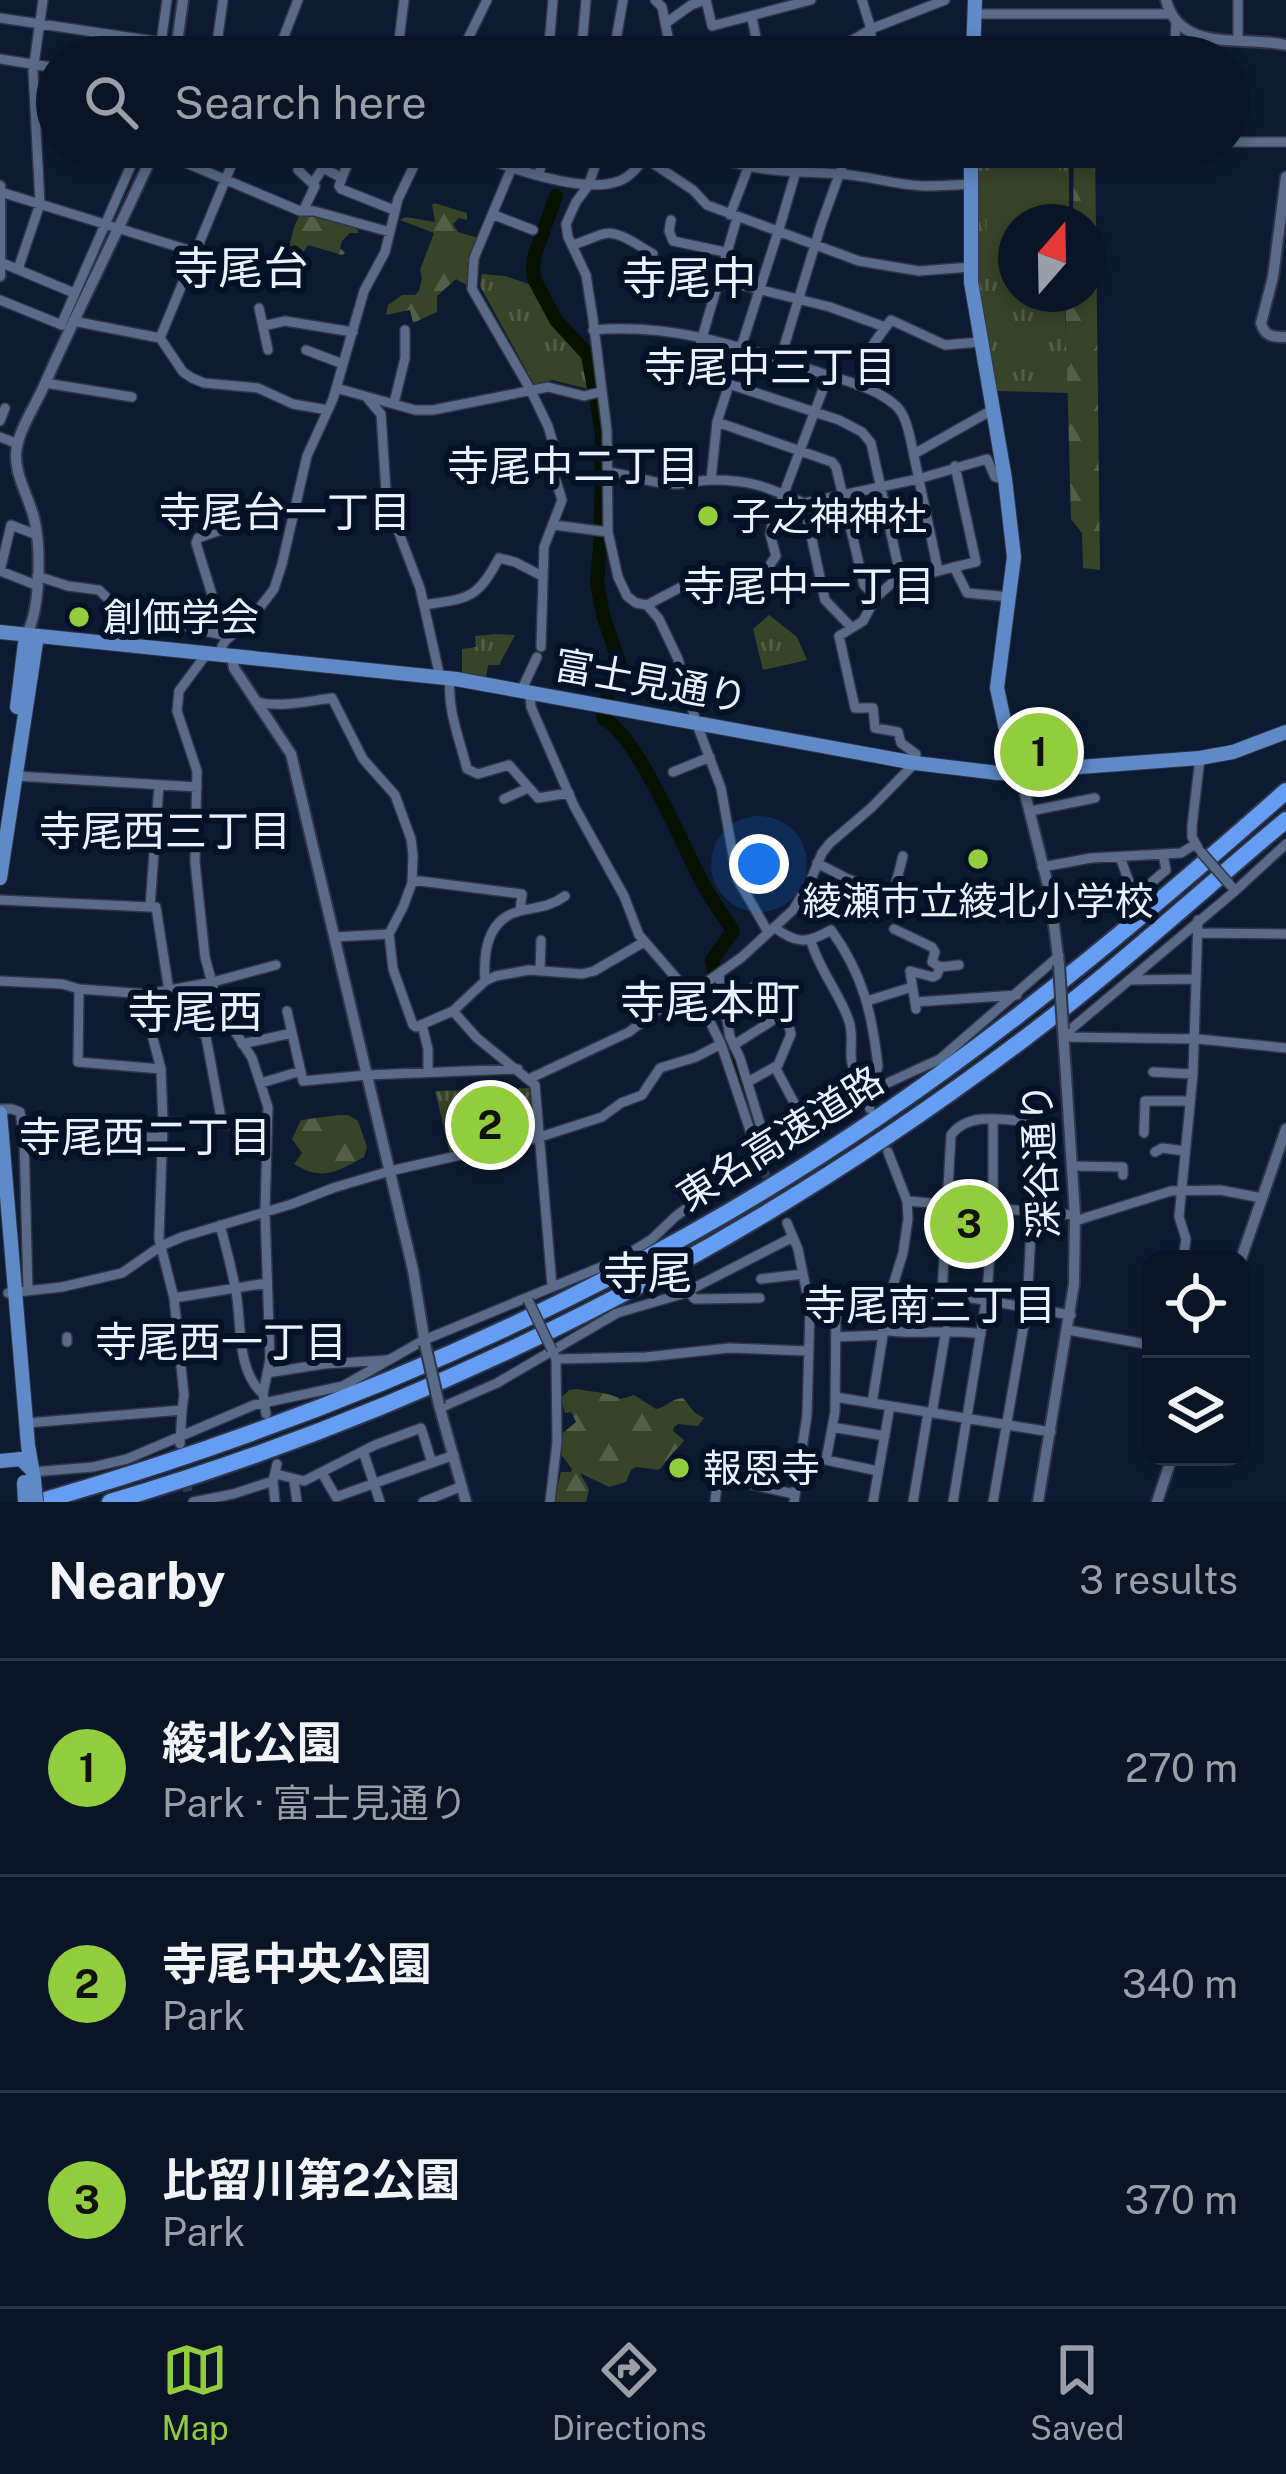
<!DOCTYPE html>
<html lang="en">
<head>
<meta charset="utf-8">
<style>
  :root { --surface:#091426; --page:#121d2e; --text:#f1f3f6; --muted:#999ea7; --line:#293343; --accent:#92cd3e }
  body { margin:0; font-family:"Public Sans","Noto Sans JP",sans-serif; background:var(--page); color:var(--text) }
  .controls { position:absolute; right:36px; bottom:36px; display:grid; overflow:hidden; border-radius:24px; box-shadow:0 6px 18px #0003 }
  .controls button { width:108px; height:108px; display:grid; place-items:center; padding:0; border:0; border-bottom:3px solid var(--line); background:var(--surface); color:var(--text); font:60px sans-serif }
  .compass { position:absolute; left:998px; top:204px; width:108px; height:108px; border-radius:50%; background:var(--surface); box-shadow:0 6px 18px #0003; rotate:20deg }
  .you { position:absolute; left:759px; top:864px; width:42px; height:42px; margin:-30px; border:9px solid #fff; border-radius:50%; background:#1a73e8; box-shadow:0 0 0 18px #1a73e833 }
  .badge { display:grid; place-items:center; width:78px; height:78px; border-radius:50%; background:var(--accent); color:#111; font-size:39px; font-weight:700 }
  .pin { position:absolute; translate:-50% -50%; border:6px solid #fff; box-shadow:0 3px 12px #0006 }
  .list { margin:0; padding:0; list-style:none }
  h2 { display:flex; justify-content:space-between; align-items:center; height:156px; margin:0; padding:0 48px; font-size:51px }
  h2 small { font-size:39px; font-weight:400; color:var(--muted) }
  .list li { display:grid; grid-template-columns:78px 1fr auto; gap:36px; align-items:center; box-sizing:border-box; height:216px; padding:0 48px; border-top:3px solid var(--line) }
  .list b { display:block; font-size:45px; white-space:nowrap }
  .list p { margin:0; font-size:39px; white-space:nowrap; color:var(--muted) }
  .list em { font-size:39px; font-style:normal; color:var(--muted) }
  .icon { flex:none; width:66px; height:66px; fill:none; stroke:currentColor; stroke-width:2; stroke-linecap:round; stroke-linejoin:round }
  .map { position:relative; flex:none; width:1286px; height:1502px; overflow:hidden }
  .search { position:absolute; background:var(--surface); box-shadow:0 6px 18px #0003; left:36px; right:36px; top:36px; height:132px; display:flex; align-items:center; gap:30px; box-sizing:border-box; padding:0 42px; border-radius:66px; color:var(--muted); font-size:45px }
  .sheet { height:804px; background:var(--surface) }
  nav { display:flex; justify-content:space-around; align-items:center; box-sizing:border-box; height:168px; border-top:3px solid var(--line); background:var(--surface); font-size:33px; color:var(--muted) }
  nav a { display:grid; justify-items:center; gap:6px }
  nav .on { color:var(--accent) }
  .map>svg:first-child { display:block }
  .grass { fill:url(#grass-tufts) }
  .forest { fill:url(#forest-firs) }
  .pitch { fill:#374428 }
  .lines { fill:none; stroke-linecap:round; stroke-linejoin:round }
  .river { stroke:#071100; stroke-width:14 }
  .minor-tunnel { stroke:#2d3b51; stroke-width:9; stroke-dasharray:9 4.5; stroke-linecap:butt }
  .minor-casing { stroke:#2f3447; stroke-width:12 }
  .tertiary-casing { stroke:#2f3447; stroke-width:14 }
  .primary-casing { stroke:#2f3447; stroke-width:16 }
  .motorway-casing { stroke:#2f3447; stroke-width:20 }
  .minor { stroke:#596b87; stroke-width:9 }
  .tertiary { stroke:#596b87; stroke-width:10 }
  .primary { stroke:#6089c7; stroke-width:14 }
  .motorway { stroke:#649df1; stroke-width:16 }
  .minor-bridge-casing { stroke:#2f3447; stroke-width:12; stroke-linecap:butt }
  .tertiary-bridge-casing { stroke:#2f3447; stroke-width:14; stroke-linecap:butt }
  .primary-bridge-casing { stroke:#2f3447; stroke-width:16; stroke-linecap:butt }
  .minor-bridge { stroke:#596b87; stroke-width:9 }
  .tertiary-bridge { stroke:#596b87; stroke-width:10 }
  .primary-bridge { stroke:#6089c7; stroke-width:14 }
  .poi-dot { fill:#92cd3e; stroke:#041228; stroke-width:4.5 }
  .labels { text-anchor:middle; stroke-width:12; stroke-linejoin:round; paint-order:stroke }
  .poi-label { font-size:39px; fill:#e9f2fe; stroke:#041228; text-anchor:start }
  .street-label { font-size:39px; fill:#e9f2fe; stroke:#041228 }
  .neighbourhood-label { font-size:42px; fill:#e9f2fe; stroke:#041228 }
  .quarter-label { font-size:45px; fill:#e9f2fe; stroke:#041228 }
</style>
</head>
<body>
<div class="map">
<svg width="1286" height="1502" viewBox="0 0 1286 1502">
  <defs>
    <pattern id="grass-tufts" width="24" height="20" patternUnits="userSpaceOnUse" patternTransform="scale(3)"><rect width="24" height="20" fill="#374428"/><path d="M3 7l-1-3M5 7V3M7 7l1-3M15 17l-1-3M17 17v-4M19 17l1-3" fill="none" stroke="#545f48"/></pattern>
    <pattern id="forest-firs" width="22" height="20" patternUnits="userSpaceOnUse" patternTransform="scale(3)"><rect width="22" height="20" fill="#374428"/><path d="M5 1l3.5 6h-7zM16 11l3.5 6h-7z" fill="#545f48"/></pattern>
  </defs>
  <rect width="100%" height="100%" fill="#0c1b32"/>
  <path class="grass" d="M976,149H1069V222H1016V294H1064L1069,393L995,391L977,276Z
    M482,274L505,276L532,285L543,299L554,321L586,356L589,389L552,380L534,384L480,286Z
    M769,615L797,637L807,660L763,670L753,629Z
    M495,634L515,635L499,665H488L486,678L462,673V649L476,647L475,636Z
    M534,1088L536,1135L450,1154L435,1091Z"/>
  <path class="forest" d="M1074,147H1095L1100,570L1083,568L1082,533L1071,519L1065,294H1088V222H1073Z
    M434,203L467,213V220L459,218L453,224L458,232L478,238L468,262V286L456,279L437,296V312L413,323L410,310L386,315L388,305L402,295H415L419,291L422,278L420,270L434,233L400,220L406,217L435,222L432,205Z
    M302,211L355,226L359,233H350L342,241L340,248L345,253L342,255L308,245L296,264H285C291,244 291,228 302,211Z
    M339,1115H348L358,1121L367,1147L364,1157C338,1171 323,1182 294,1164L302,1153L292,1139L301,1120Z
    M578,1389C594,1393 606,1391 621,1399L634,1395L656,1409C667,1407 672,1398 683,1398L695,1413L704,1418L698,1426L678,1424L674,1427L673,1431L684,1440C681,1446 676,1449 672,1454C654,1475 667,1470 636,1467L631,1470L626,1482L609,1487L580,1473L589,1489L586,1502H554L561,1472H571L572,1469L560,1453L563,1433L576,1422L571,1412L565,1413L561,1398L569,1390Z"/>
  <path class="pitch" d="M993,157L1054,158L1059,166L1061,222H1016V263H985L989,167Z"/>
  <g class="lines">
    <path class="river" d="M556,196L534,257L533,269L534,279L556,320L588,355L602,432L601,536L597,582L603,615L621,668L608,696
      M603,715L604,719C635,732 684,848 702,882C711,899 723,915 733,931L712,960L718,990
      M726,1043L745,1095L757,1142"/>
    <path class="minor-tunnel" d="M763,1169L787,1223
      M182,1456L188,1493"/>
    <g class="minor-casing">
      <path id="minor" d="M655,0L662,7L672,57
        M706,0L712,26L811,0
        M862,0L871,29V57
        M1238,0V40
        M974,14H1170
        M0,18L161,42
        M752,18L760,57
        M666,23L691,5L705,0
        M279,49L299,57
        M159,57L167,0
        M215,57L223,0
        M276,57L298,0
        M397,57L404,0
        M459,57L487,0
        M548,57L553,0
        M581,57L586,0
        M613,57L623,0
        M814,57L826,56L871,29L945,0
        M1174,57L1176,23
        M0,59L57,68
        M1229,142H1286
        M456,147C493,162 582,196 619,181C633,176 644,160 650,147
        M602,147L588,186L576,202L566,224L568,237L586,275L593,319L607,431L608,532L618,577L627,596L636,603L647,605L659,619L678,659L696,722L721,788L737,878L768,932
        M695,147C739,173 791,171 841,174C869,176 896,185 924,186C940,186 956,185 971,184
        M155,150L300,211H314L390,232
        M645,158L693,190L707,205L859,261L919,271L971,267
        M512,167L474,258L472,289L530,389L548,426L553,443V471L562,500L544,547L541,647
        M539,175L545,147
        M342,178L354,147
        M313,183L323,168L342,178L339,186L341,189L394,210
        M1,192L195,252
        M304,209L315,186L298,170L310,147
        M494,215L533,230
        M730,215L756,147
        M737,218L692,372L839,420L862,432L871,443L901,579
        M671,220L669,231L673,241L725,252
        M572,245C583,242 593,237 603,234C618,229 640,247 653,254
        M0,262L74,293
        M18,269L40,204L33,71L43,0
        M721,280L830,307L885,327
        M0,300L62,325
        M259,308L268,350
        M73,321L160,338L183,372L192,378L204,383L258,388L293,404L328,410
        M61,325L139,147
        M263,326L285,321L353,332
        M593,330C675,323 741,347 818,372C842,380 874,387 894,404C904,412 907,425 910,437L938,570
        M160,338L239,147
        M306,350L343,364
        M780,360L821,225L849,147
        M45,383L132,397
        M857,385L874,343L891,320L945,345L980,342
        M336,388L415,410H433L548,387L584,396L600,392
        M368,399L381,414L386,491L394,520L420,588L440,677
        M394,403L405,358V330
        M0,421L5,408
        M717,422L832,462L836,467L864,585L876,597
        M0,437L18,444
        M914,454L992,410
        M607,472C630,474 651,484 674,484C687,484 699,480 712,480C753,480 769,488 804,503L918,479L987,459L995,477L1005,479
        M711,480L717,422L780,226L803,147
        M804,503L825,600L851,627
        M554,525L608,532
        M954,567L976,562L955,466
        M0,571L11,525L37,535
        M0,571L36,585
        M37,576L68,586L99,590L123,614L223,635
        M424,605C468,598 477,600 499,558L515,562L542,576
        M647,605L683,586L767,569L776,556L770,534L772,525L828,376
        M226,640L250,620L274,589L282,564L307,456L333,399L364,291L385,252L398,199L423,147
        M208,652L179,691L177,711L197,771L195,862L205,957L218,1005L252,1058L268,1107L265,1211L270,1359L263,1394L266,1414
        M222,654V646L226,640L196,543L198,538L257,517L294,510
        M450,679C447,710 460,740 467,769L478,774L509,765L538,798L569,793
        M521,691L537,657
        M530,693L531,707L574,806L624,896L639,935L690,994L708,1018L721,1044L763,1169
        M257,702C281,708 308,701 332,698L363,759L395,795L411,839L413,855L412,883L403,907L389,934
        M673,772L710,757
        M16,776L197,787
        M159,785L150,907H156L169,991
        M504,799L528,788
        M1030,811L1095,798
        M1198,848L1192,837V826L1200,758
        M1120,857L1132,890L1138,894L1166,870L1163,854
        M817,863L848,879L901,897
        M1042,867L1091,858L1181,853L1194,845
        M412,880L522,894L520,911
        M893,894L903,856
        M0,900L150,907
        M774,927C796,944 807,944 831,930C863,974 872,1013 878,1066L877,1070L859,1078L870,1109
        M894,929L932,947L935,952L932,962L940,967
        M1198,933L1286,934
        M335,937L389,934L393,969L413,1025L416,1027L453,1011L485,981L496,976L529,970L582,974L594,971L644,942
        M811,941C819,970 839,992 849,1021C856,1041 844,1060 859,1078
        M540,971L541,940
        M719,975L730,1037L740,1058L768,1150
        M1129,980L1196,979
        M0,981L62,984L79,989L148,994L213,982L276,965
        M485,981C483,952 487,919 520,911C537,907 550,907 565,896
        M186,987L193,1020L206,1037L222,1123
        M79,989L78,1062L161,1069
        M148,994L151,1031L161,1069L163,1122L159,1239L174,1298L184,1395L182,1410
        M690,994L742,957L793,910L810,882L822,853L830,843L871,808L915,763L916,754L901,743L898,732L875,728L873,708H855L839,636L863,621L876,597L892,583L954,567L967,593L1010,597
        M867,1001L912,987
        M915,1002L1017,995
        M725,1006L758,984L782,1001L791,1034L778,1065L748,1082
        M916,1009L910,971L933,977L937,975L940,967L959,965
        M287,1011L303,1081L367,1075L518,1069
        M453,1011L477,1038L535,1085L552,1286
        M422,1025L428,1049V1072
        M1064,1035L1235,891L1286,844
        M1064,1037L1198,1039L1286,1048
        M242,1044L292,1033
        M734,1045L787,1011
        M775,1067L807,1127
        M1153,1072L1193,1074
        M531,1078L629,1032L686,989
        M261,1083L301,1071
        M0,1109H12L20,1112L24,1138L162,1137
        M163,1122L267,1126
        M1144,1133L1145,1101H1189
        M24,1138L28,1291
        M888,1152L907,1201L908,1219L903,1253L889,1298L872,1403L1051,1432
        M1155,1152L1162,1148L1185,1151
        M1073,1166L1123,1167V1175
        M907,1201L1075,1215
        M1075,1221L1171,1191L1220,1190L1262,1198
        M787,1223L798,1249L810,1309L807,1415L794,1502
        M220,1225C226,1247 232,1270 236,1292C242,1325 236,1370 263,1394
        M1183,1259L1186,1239L1179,1217L1193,1074L1198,920
        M761,1279L803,1274
        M687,1291L695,1299L760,1298
        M8,1293L62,1287L122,1273L161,1246L182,1237L292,1204L333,1188L390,1171L540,1137L602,1117L621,1103L642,1095L660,1068L696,1057L721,1044
        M942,1293L951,1135C969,1111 1003,1120 1031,1122L1032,1211L1027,1307L993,1502
        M174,1298L267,1283
        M836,1306L835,1412L826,1460L878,1471
        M810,1309L942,1293L1071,1315
        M883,1330C916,1336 948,1328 981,1334
        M1068,1330L1151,1345
        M67,1337V1342
        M836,1337L883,1335
        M552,1350L556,1359L646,1357L729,1348L808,1351
        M267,1373L324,1364L387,1360
        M835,1397L872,1403
        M440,1408L497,1383L617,1313L682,1294L793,1237
        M932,1413L946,1330
        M27,1423L182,1410L180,1444
        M832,1427L885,1436
        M363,1451L380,1502
        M32,1472L93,1467L127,1459L254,1405L343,1386L424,1340L618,1260L652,1239L676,1216L768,1150L881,1086L940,1059L1059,956
        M322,1473L336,1497L454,1455
        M276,1474L304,1481L375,1445L421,1428L432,1463
        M294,1481L297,1502
        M193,1502L233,1494L273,1481
        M275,1502L273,1481L277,1464
        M423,1502L462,1486
        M550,1502L557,1442L556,1359
        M715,1502L718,1477L794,1494
        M873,1502L890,1406
        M913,1502L928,1413
        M953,1502L987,1295L993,1208V1120"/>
    </g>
    <g class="tertiary-casing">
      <path id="tertiary" d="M1166,0C1180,54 1243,35 1286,45
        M175,57L183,0
        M1286,177L1273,277L1261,323C1265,337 1273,337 1286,337
        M0,186V276
        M26,635C41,610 41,546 34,518C29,498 16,477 16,456C16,434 34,408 43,388C79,307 120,228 156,147
        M232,655L234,668L291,754L413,1270L425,1344
        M1020,774L1050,893L1059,965
        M1241,1259L1286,1129
        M439,1405L466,1502
        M1038,1502L1074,1284L1075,1215L1063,1029
        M1157,1502L1172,1457"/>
    </g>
    <g class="primary-casing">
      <path id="primary" d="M973,57L975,0
        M971,147V282L1005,479L1014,557L997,688L1008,739L1020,774
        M0,632L456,679L915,763L998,773L1034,774L1079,767L1200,758L1233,752L1286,732
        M17,707L26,635
        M0,878L37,636
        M0,1113L28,1445L34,1480
        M0,1461L21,1459L31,1469"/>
    </g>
    <g class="motorway-casing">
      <path id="motorway" d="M39,1502C339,1415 625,1291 883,1114C1025,1017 1157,905 1286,791
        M110,1502C439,1405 747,1248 1021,1041C1113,972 1198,894 1286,820"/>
    </g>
    <use href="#minor" class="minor"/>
    <use href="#tertiary" class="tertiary"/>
    <use href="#primary" class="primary"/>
    <use href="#motorway" class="motorway"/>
    <g class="minor-bridge-casing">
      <path id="minor-bridge" d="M1201,852L1231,886
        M528,1300L552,1350"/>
    </g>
    <g class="tertiary-bridge-casing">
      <path id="tertiary-bridge" d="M1059,965L1063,1029
        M425,1344L439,1405"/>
    </g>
    <g class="primary-bridge-casing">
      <path id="primary-bridge" d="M34,1480L36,1502
        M24,1482L25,1502"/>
    </g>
    <use href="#minor-bridge" class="minor-bridge"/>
    <use href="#tertiary-bridge" class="tertiary-bridge"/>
    <use href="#primary-bridge" class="primary-bridge"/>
  </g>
  <g class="poi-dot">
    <circle cx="708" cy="516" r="12"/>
    <circle cx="79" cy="617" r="12"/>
    <circle cx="978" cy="859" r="12"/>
    <circle cx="679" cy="1468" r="12"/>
  </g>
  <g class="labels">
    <g class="poi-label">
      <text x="732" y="530">子之神神社</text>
      <text x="103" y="631">創価学会</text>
      <text x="978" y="915" text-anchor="middle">綾瀬市立綾北小学校</text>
      <text x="703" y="1482">報恩寺</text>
    </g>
    <g class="street-label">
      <text transform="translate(651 681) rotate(10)" y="14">富士見通り</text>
      <text transform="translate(780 1138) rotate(-32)" y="14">東名高速道路</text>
      <text transform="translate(1040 1161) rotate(-93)" y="14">深谷通り</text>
    </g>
    <g class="neighbourhood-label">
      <text x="770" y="382">寺尾中三丁目</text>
      <text x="573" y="481">寺尾中二丁目</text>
      <text x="285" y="527">寺尾台一丁目</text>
      <text x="809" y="601">寺尾中一丁目</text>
      <text x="165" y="846">寺尾西三丁目</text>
      <text x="145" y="1152">寺尾西二丁目</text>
      <text x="930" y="1320">寺尾南三丁目</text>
      <text x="221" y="1357">寺尾西一丁目</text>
    </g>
    <g class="quarter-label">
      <text x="241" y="284">寺尾台</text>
      <text x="689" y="294">寺尾中</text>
      <text x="710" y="1018">寺尾本町</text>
      <text x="195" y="1028">寺尾西</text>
      <text x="648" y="1289">寺尾</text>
    </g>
  </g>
</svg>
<div class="controls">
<button><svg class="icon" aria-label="locate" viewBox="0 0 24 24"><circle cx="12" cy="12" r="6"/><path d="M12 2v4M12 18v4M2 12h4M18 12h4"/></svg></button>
<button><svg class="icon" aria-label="layers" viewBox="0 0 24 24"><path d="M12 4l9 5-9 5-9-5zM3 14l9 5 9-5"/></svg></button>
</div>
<svg class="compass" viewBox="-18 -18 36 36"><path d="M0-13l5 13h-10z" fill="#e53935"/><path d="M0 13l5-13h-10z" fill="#999ea7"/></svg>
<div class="you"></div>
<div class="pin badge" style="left:1039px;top:752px">1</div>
<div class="pin badge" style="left:490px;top:1125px">2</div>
<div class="pin badge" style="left:969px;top:1224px">3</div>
<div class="search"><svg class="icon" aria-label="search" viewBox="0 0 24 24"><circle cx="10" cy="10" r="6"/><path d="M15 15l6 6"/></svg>Search here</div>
</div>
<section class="sheet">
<h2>Nearby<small>3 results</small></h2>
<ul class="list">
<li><span class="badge">1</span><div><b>綾北公園</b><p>Park · 富士見通り</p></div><em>270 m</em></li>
<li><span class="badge">2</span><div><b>寺尾中央公園</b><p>Park</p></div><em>340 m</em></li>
<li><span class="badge">3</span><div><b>比留川第2公園</b><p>Park</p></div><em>370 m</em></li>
</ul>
</section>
<nav>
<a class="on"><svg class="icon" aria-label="map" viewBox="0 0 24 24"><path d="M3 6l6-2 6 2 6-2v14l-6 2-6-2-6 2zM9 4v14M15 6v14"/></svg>Map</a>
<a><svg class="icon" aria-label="directions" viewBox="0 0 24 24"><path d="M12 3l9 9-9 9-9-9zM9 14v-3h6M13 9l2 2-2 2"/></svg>Directions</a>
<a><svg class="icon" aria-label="saved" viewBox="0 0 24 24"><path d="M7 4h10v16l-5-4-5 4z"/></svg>Saved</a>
</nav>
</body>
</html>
